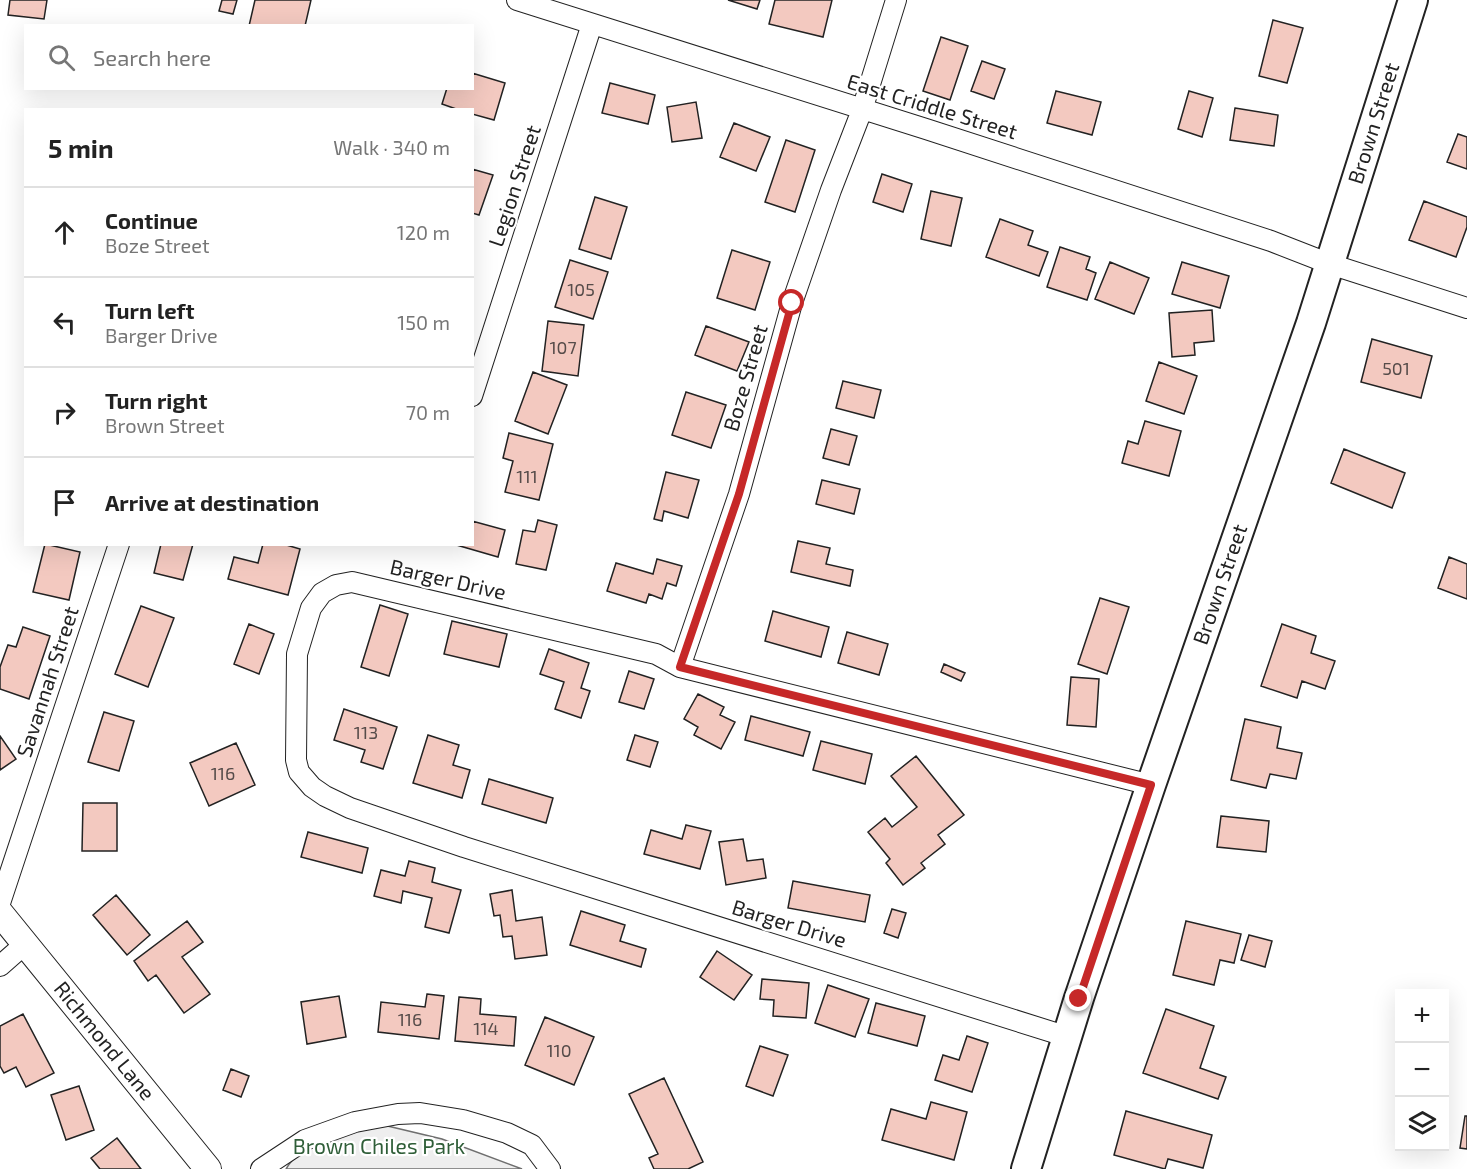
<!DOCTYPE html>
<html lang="en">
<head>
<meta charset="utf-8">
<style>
  :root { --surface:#fff; --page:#f2f2f2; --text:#222; --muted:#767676; --line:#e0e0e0 }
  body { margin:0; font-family:"Exo 2",sans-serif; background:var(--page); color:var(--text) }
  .controls { position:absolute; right:18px; bottom:18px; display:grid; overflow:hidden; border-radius:0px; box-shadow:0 6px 24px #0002 }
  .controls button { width:54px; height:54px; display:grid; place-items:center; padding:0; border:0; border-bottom:2px solid var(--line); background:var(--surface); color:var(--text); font:30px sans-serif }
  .stop { position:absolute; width:18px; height:18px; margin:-14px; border:4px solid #c62828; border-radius:50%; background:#fff }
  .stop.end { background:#c62828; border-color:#fff; box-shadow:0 2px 6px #0008 }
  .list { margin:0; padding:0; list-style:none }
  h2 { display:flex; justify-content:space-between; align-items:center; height:78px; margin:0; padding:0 24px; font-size:26px }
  h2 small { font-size:20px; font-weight:400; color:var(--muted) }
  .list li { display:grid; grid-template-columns:39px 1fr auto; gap:18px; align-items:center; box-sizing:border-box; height:90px; padding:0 24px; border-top:2px solid var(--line) }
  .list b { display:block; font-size:22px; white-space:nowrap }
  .list p { margin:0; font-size:20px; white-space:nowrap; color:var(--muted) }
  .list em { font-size:20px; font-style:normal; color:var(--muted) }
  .icon { flex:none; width:33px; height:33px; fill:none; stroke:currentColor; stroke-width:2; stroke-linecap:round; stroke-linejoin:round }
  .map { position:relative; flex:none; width:1467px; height:1169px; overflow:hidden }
  .search { position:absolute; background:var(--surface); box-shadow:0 6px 24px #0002; left:24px; top:24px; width:450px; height:66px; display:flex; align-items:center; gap:15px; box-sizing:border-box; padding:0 21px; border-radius:0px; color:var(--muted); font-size:22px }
  .panel { position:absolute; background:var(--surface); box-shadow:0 6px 24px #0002; left:24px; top:108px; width:450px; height:438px; border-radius:0px }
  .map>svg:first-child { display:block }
  .green { fill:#eee; stroke:#6f6f6f; stroke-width:1.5 }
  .building { fill:#f3c9c0; stroke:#222; stroke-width:1.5 }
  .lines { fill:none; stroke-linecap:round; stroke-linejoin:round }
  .minor-casing { stroke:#222; stroke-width:22 }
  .tertiary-casing { stroke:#222; stroke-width:28 }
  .secondary-casing { stroke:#222; stroke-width:32 }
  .minor { stroke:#fff; stroke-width:20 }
  .tertiary { stroke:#fff; stroke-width:26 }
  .secondary { stroke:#fff; stroke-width:28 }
  .route { stroke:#c62828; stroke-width:8 }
  .labels { text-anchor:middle; stroke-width:4.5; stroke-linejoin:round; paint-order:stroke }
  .number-label { font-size:18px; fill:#564c4a }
  .street-label { font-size:21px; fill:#222; stroke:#fff }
  .park-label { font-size:21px; fill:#2f5e38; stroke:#fff }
</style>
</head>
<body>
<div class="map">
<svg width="1467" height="1169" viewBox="0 0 1467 1169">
  <rect width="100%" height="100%" fill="#fff"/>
  <path class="green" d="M375,1123L442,1139L522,1169H286C302,1141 346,1132 375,1123Z"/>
  <path class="building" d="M10,0H47L44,19L8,15Z
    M222,0H237L233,14L219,11Z
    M255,0H311L305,26H249Z
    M728,0H760L757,9Z
    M775,0H832L823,37L769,24Z
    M1273,20L1303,28L1287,83L1259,76Z
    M941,37L968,46L950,100L923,91Z
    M982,61L1005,69L994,99L971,91Z
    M472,73L505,83L494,120L472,114V110H459L442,104L447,88H472Z
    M610,83L655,95L648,124L602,113Z
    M1056,91L1101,102L1092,135L1047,123Z
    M1189,91L1213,98L1202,137L1178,129Z
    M696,102L702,138L672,142L667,107Z
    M1235,108L1278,115L1274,146L1230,140Z
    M734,123L770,137L756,171L720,157Z
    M1458,134L1467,137V169L1447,162Z
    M786,140L815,150L795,212L765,202Z
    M472,169L493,175L479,215L472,213Z
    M882,174L912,184L903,212L873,202Z
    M931,191L962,198L951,246L921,239Z
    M595,197L627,207L611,259L579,249Z
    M1424,201L1467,217V227L1456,257L1409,240Z
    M1000,219L1033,231L1028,245L1048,252L1039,276L986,257Z
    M1060,247L1090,257L1086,269L1096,273L1087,300L1047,287Z
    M732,250L770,262L755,310L717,298Z
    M570,260L608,272L593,319L555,307Z
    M1110,262L1149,278L1134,314L1095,299Z
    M1182,262L1229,276L1220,308L1172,294Z
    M1212,310L1214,341L1194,343L1195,355L1172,357L1169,313Z
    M548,321L584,325L578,376L542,371Z
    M706,326L749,342L737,371L695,355Z
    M1372,339L1432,356L1421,398L1361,382Z
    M1159,362L1197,376L1184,414L1146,401Z
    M533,372L567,385L548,434L515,421Z
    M843,381L881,390L874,418L836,408Z
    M686,392L726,405L711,448L672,435Z
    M1145,421L1181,431L1169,476L1122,463L1128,441L1138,444Z
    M831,429L857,436L849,465L823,458Z
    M509,433L553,444L539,500L505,492L513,461L503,458Z
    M1344,449L1405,473L1392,508L1331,483Z
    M666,472L699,480L688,518L664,511L662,521L654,519Z
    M822,480L860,489L854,514L816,504Z
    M538,520L557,525L546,570L516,564L523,530L535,532Z
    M472,521L505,530L498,557L453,544H472Z
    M798,541L830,548L826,564L853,570L850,586L791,572Z
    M45,544L80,552L69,600L33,592Z
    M161,544H193L183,580L154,573Z
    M263,544H283L300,549L288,595L228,579L234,557L258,563Z
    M1449,557L1467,564V599L1438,588Z
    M657,559L682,566L676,586L667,583L662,599L649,594L646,603L607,591L616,563L653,574Z
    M1100,598L1129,607L1107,674L1078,664Z
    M380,605L408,614L389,676L361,667Z
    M141,606L174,618L148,687L115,674Z
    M773,611L829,627L821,657L765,641Z
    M452,621L507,634L499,667L444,654Z
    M249,624L274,634L259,674L234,664Z
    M1282,624L1316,636L1311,653L1335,661L1325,689L1302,681L1297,698L1261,686Z
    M23,627L50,636L29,699L0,689V667L8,645L16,647Z
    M847,632L888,644L879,675L838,663Z
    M549,649L589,663L581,688L590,691L581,718L555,709L564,682L540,674Z
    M944,664L965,673L961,681L941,672Z
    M629,671L654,679L644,709L619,702Z
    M1071,677L1099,679L1096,727L1067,725Z
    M698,694L724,707L720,715L735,722L721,749L694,735L698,727L684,719Z
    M344,709L397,727L383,769L361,762L365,750L334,740Z
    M104,712L134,721L119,771L88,762Z
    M751,716L810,732L803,756L745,740Z
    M1245,719L1281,727L1277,748L1302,753L1296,779L1270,774L1266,788L1231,780Z
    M428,735L459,745L453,765L470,770L462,798L413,783Z
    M635,735L658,742L650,767L627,760Z
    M0,736L16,759L0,770Z
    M821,741L872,754L865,784L813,770Z
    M236,743L255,785L209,806L190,763Z
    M916,756L964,815L938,835L945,844L921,863L925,868L903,885L886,863L890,859L868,832L885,818L892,827L917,807L891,776Z
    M489,779L553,798L546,823L482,804Z
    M83,803H117V851H82Z
    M1221,816L1269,821L1266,852L1217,847Z
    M686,825L711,831L700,869L644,854L651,830L682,839Z
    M308,832L368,848L362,873L301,857Z
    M743,839L747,861L763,859L766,878L726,885L719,842Z
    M409,861L435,868L432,882L461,890L449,933L425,927L432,898L403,891L401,903L374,896L381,870L405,876Z
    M793,881L870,895L865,922L788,908Z
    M512,890L516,921L542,917L547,955L515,959L512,936L503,937L500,915L494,916L490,894Z
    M116,895L150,935L127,955L93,915Z
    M892,909L906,913L898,938L884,933Z
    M581,911L625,925L620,941L646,949L641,967L570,945Z
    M187,921L203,942L182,957L210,994L184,1013L156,975L148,981L134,961Z
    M1186,921L1241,934L1234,963L1220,960L1214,985L1173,975Z
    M1249,935L1272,941L1265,967L1241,960Z
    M717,951L752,975L734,1000L700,977Z
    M762,979L809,983L806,1018L773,1016L774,1000L760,999Z
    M828,985L869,999L855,1037L815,1023Z
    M427,994L444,996L439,1039L378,1032L381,1002L425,1007Z
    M339,996L346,1037L307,1044L301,1002Z
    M459,997L481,999L480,1014L516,1017L514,1046L455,1041Z
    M876,1003L925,1016L917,1046L868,1033Z
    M1166,1009L1214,1026L1200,1068L1226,1077L1218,1099L1143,1073Z
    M23,1014L54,1073L26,1087L16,1067L4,1073L0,1066V1026Z
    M545,1017L594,1037L574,1085L525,1065Z
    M967,1036L988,1043L972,1092L935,1080L943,1055L959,1060Z
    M760,1046L788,1055L773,1096L746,1086Z
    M231,1069L249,1076L241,1097L223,1090Z
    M664,1078L703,1162L688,1169H654L649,1158L658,1154L629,1094Z
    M79,1086L94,1130L66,1140L51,1095Z
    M931,1102L967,1112L954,1160L882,1140L891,1109L926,1119Z
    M1126,1111L1212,1135L1203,1168L1168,1159L1165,1169L1114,1155Z
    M1465,1116H1467V1149L1460,1148Z
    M117,1138L141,1169H100L91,1158Z"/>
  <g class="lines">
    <g class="minor-casing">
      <path id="minor" d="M517,0L926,129L1271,241L1330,264L1467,308
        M472,396L592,24
        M680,667L739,494L792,303L831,190L862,110L896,0
        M0,903L119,544
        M0,966L25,944
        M1068,1037L464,847L350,808L325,796L312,787L299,772L296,760L297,654L311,608L322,593L336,585L352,582L656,654L680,667L1151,785
        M261,1169L305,1140L355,1122L398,1114L420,1113L463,1120L507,1133L532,1145L550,1169"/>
    </g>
    <g class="tertiary-casing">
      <g id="tertiary">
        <path id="s1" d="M0,913L208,1169"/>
      </g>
    </g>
    <g class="secondary-casing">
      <g id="secondary">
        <path id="s2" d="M1026,1169L1079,998L1151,785L1311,323L1413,0"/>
      </g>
    </g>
    <use href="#minor" class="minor"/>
    <use href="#tertiary" class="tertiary"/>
    <use href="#secondary" class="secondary"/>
  </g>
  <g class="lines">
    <path class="route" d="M792,303L739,494L680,667L1151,785L1079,999"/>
  </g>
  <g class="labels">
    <g class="number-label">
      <text x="581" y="296">105</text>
      <text x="563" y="354">107</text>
      <text x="1396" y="375">501</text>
      <text x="527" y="483">111</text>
      <text x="366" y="739">113</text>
      <text x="223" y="780">116</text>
      <text x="410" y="1026">116</text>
      <text x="486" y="1035">114</text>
      <text x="559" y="1057">110</text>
    </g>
    <g class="street-label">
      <text transform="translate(932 107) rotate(17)" y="7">East Criddle Street</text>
      <text dy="7" stroke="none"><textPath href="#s2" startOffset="1102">Brown Street</textPath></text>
      <text transform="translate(515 186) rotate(-72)" y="7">Legion Street</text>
      <text transform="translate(746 378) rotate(-74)" y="7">Boze Street</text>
      <text transform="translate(448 580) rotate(13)" y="7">Barger Drive</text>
      <text dy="7" stroke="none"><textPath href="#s2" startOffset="616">Brown Street</textPath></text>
      <text transform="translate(48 682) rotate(-72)" y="7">Savannah Street</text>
      <text transform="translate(789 924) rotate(17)" y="7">Barger Drive</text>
      <text dy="7" stroke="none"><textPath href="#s1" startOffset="165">Richmond Lane</textPath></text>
    </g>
    <g class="park-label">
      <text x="379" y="1154">Brown Chiles Park</text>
    </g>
  </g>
</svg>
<div class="controls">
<button>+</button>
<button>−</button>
<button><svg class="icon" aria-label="layers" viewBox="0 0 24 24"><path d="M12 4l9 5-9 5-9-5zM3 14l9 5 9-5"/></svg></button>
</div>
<div class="stop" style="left:792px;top:303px"></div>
<div class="stop end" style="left:1079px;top:999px"></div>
<div class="search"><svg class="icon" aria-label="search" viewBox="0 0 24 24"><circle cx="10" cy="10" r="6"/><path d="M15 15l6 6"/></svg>Search here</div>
<section class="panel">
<h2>5 min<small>Walk · 340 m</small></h2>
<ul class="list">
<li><svg class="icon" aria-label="ahead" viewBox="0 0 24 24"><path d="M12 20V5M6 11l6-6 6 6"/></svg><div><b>Continue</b><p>Boze Street</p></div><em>120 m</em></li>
<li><svg class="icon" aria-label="left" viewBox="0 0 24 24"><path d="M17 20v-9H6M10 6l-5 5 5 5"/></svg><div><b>Turn left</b><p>Barger Drive</p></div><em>150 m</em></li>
<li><svg class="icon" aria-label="right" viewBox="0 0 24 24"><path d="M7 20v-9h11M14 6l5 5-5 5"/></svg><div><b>Turn right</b><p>Brown Street</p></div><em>70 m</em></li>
<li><svg class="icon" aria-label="arrive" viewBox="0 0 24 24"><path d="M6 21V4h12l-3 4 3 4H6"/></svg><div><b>Arrive at destination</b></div></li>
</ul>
</section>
</div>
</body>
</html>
